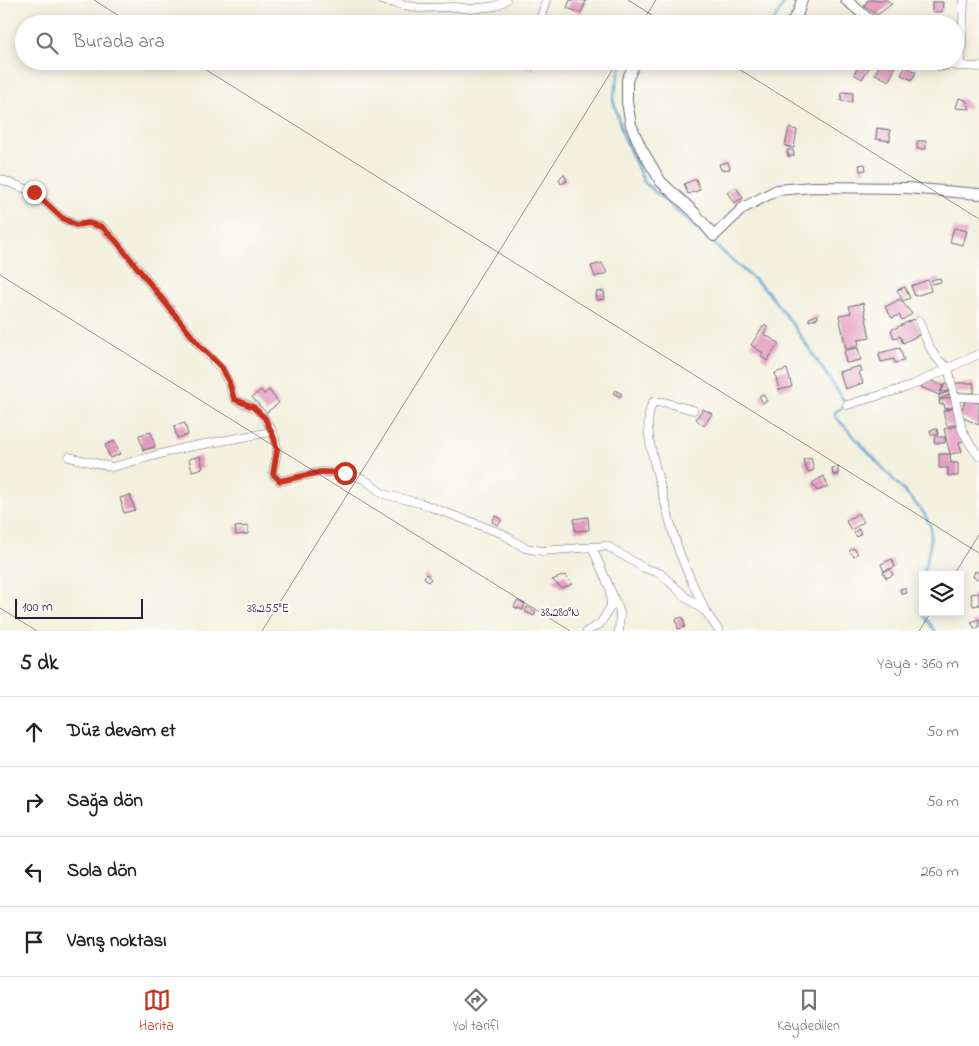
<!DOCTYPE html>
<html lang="tr">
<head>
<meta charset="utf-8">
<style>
  :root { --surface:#fff; --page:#f6f6f6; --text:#222; --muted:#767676; --line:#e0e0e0; --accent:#c8321e }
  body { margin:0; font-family:"Indie Flower",sans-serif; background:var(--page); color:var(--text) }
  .controls { position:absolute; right:15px; bottom:15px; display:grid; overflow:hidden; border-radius:0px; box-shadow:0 2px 12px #0003 }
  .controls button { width:45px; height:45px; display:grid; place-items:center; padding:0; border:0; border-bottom:1px solid var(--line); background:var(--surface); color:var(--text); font:25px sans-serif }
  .scale { position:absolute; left:15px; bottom:12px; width:128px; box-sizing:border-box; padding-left:5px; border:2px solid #22223b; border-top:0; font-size:14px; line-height:18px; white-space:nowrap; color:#22223b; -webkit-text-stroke:4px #fdfcf7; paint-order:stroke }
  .stop { position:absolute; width:15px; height:15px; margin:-11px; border:4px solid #c8321e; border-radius:50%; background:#fff }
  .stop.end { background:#c8321e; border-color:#fff; box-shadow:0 1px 5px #0008 }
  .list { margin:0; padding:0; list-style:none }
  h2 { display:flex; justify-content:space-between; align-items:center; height:65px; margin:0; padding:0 20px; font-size:21px }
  h2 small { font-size:16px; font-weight:400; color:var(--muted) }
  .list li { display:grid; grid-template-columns:32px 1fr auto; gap:15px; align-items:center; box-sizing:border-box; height:70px; padding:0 20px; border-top:1px solid var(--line) }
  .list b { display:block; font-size:19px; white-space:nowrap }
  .list em { font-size:16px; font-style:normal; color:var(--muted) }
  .icon { flex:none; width:28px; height:28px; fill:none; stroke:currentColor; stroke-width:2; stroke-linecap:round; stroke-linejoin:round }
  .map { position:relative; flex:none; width:979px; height:631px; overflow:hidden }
  .search { position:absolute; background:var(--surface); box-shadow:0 2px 12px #0003; left:15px; right:15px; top:15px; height:55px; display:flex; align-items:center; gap:12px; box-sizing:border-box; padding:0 18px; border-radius:28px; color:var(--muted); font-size:19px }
  .sheet { height:345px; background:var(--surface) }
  nav { display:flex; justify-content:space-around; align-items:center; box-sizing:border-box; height:70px; border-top:1px solid var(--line); background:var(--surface); font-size:14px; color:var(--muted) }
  nav a { display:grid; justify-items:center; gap:2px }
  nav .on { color:var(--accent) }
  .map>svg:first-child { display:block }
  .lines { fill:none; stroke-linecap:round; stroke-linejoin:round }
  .stream { stroke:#5da3d3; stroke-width:2.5 }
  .building { fill:#e49bc0 }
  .minor-casing { stroke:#6b6a74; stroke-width:9 }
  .tertiary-casing { stroke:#6b6a74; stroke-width:12 }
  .minor { stroke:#fff; stroke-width:8 }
  .tertiary { stroke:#fff; stroke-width:10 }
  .route { stroke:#c8321e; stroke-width:6 }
  .ticks { fill:none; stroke:#22223b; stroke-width:1; stroke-opacity:0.45 }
  .ticks-label { font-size:12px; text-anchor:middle; fill:#22223b; stroke:#fdfcf7; stroke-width:4.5; stroke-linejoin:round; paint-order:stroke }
</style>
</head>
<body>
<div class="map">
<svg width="979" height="631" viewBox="0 0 979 631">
  <rect width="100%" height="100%" fill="#fdfcf7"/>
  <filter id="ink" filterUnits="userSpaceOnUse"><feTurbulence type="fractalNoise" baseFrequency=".02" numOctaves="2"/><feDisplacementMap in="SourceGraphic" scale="10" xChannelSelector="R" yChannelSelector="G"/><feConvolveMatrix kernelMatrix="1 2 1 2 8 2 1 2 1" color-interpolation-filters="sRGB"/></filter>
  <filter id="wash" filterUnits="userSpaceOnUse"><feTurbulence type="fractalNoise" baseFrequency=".0096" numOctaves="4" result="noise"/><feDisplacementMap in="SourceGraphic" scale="20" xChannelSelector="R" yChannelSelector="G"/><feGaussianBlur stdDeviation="1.12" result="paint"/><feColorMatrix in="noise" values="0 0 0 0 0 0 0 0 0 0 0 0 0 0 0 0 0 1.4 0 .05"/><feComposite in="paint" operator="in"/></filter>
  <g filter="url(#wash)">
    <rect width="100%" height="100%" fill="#f3f0de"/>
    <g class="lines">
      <path class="stream" d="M772,24L786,0
        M622,61L613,99L623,135L644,182L767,291L791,322L847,405L835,412V416L924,513L931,528L930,547L923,575
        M923,576L922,613L935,631"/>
    </g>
    <g id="blocks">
      <path class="building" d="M570,0L586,1L581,13L567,8Z
        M868,0H887L892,4L877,15L864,6Z
        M932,2H943L942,12H932Z
        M882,61L895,68L889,81L875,74Z
        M860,64L869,68L862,79L854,74Z
        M906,66L916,72L912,80L901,75Z
        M842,92L853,93L852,102L841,101Z
        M959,98L966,100L970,109L956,108Z
        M789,128L797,130L794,148L785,146Z
        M877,128L890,130V141L876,139Z
        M917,141H926V149H917Z
        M787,150H793L794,156H788Z
        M728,162L730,169L721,170L719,164Z
        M865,164L866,170L860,171L859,165Z
        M564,174L567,181L561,184L559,179Z
        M696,179L700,190L688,194L684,184Z
        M736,187L743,198L734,203L727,192Z
        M954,228L967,231L963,245L950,242Z
        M602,263L607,273L595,277L591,266Z
        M940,278L941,282L932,284L931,280Z
        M928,280L931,291L915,296L911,286Z
        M905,287L910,298L903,301L897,290Z
        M604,291L605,299L597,300L596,292Z
        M900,299L912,314L902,320L899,315L892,318L885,307Z
        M863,303L870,338L858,340L859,346L846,349L839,315L851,313L849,306Z
        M818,315V318L809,321V318Z
        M914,319L921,334L903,343L900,336L894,338L891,330Z
        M764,325L768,327L764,334L779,343L767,361L761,357L763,353L751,345Z
        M858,348L861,360L846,363L844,351Z
        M900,348L904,361L895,363L894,359L881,362L879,353Z
        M860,366L862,371L859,372L863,383L845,389L839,372Z
        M787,369L792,387L779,390L775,373Z
        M927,379L943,386L939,395L921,387L923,382Z
        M949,383L952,394L939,399V395L948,392V391L941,392L945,384Z
        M956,383H974V393H956Z
        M261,390L264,394L269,390L279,403L266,413L252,397Z
        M615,390L622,394L620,397L613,393Z
        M763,394L767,401L763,403L759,396Z
        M952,397L955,407L945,409L944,404L940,405L939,400Z
        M966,399L979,403V425L959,416Z
        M955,408L959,424L947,426L943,411Z
        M703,409L712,414L704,426L696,419Z
        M185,423L188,435L177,438L174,426Z
        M960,425L964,441L959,442L962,452L950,454L944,429Z
        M937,429L938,435H931L930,430Z
        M151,432L155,447L143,450L139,435Z
        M935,437H945V443H934Z
        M114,441L120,454L110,458L105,445Z
        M939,454H950L951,463H958V476H948V468H939Z
        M200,456L203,468L192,471L189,459Z
        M811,458L814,470L808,472L803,460Z
        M838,467V475H833L832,468Z
        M824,476L828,487L817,491L812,483Z
        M130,495L135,510L124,513L120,498Z
        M858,513L864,522L851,530L846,521Z
        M495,516L502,520L498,525L492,522Z
        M588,517L589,530L575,531L574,519Z
        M248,526V534L236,535L235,527Z
        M858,529L861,533L857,537L854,533Z
        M853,548L858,553L854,556L849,551Z
        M892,559L895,567L884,571L881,564Z
        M890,569L893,575L886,578L883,572Z
        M975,571L979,573L978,579L973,577Z
        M427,574L431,579L428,582L424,577Z
        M565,575L572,584L562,588L552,580Z
        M905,588L907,593L902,594L900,589Z
        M979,593V605L973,606L971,594Z
        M517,601L525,604L523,610L514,607Z
        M527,607L536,611L534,616L525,612Z
        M683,617L685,627L678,629L676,619Z
        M979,619V627L975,629L971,622Z"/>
    </g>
  </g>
  <g filter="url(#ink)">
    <use href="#blocks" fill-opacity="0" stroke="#6b6a74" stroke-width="1"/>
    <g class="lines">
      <g class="minor-casing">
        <path id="minor" d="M381,0L419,8L455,7L471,9L496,6L506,0
          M539,24L546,0
          M531,61V67
          M942,65L979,67
          M961,66L964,0
          M0,179L34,192L62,218L76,225L88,223L102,227L116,241L199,345L221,369L229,383L234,399C240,402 246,404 252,407C265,413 277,436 277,450C277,458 273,466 273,474L280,481L321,472L345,473L364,479L383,494L420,503L501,533L525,548L542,551L607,546L644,568L660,573L687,598L706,612L719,631
          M919,321C925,337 932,360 948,367L962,430L970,444L979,456
          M956,397L979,398
          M847,405L908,387L979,354
          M693,410L664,402H653C641,424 655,465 661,488C667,510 672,532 680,554C687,573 697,592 705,610
          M69,457L112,467L183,448L271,432
          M592,547L620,612L619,631
          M587,631L600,624L611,606L610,593"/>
      </g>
      <g class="tertiary-casing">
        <path id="tertiary" d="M846,0L875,24
          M790,24L798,13L802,0
          M636,61L627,80V102L631,125L641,148L661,182L694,212L714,236L743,208L777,190L813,187L907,188L979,194
          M928,61L942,65"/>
      </g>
      <use href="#minor" class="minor"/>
      <use href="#tertiary" class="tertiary"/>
    </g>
  </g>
  <g class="lines" filter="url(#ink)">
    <path class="route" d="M34,192L62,218L76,225L88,223L102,227L116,241L199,345L222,368L229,382L234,399L253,407L265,418L274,438L277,450L273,474L280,481L321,472L345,473"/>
  </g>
  <path class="ticks" d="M94,0L132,24M628,0L666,24M641,24L656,0M192,61L979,553M726,61L979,219M0,275L570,631M954,575L979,535M0,608L37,631M262,631L618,61M919,631L931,612"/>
  <g class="ticks-label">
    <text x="268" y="612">38.255°E</text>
    <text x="560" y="616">38.280°N</text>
  </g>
</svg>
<div class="controls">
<button><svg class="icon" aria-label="layers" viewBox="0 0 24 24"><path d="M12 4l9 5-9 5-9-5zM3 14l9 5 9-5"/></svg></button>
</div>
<div class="scale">100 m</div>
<div class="stop" style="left:345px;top:473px"></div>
<div class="stop end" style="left:34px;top:192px"></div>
<div class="search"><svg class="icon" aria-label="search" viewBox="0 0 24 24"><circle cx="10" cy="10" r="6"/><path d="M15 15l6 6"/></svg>Burada ara</div>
</div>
<section class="sheet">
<h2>5 dk<small>Yaya · 360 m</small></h2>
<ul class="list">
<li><svg class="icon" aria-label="ahead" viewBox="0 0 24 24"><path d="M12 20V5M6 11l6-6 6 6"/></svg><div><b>Düz devam et</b></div><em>50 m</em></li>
<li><svg class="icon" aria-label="right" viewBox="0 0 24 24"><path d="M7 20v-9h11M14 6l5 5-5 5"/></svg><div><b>Sağa dön</b></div><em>50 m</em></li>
<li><svg class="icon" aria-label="left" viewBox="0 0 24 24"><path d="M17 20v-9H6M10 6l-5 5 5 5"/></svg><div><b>Sola dön</b></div><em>260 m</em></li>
<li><svg class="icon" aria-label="arrive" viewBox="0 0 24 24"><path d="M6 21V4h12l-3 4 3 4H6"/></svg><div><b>Varış noktası</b></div></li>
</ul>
</section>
<nav>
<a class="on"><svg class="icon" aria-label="map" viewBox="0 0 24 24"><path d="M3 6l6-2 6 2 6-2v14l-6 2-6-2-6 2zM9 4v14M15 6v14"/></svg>Harita</a>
<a><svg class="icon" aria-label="directions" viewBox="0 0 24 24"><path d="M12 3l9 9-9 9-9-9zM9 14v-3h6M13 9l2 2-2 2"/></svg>Yol tarifi</a>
<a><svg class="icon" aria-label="saved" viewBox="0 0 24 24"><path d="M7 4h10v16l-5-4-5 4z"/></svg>Kaydedilen</a>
</nav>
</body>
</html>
